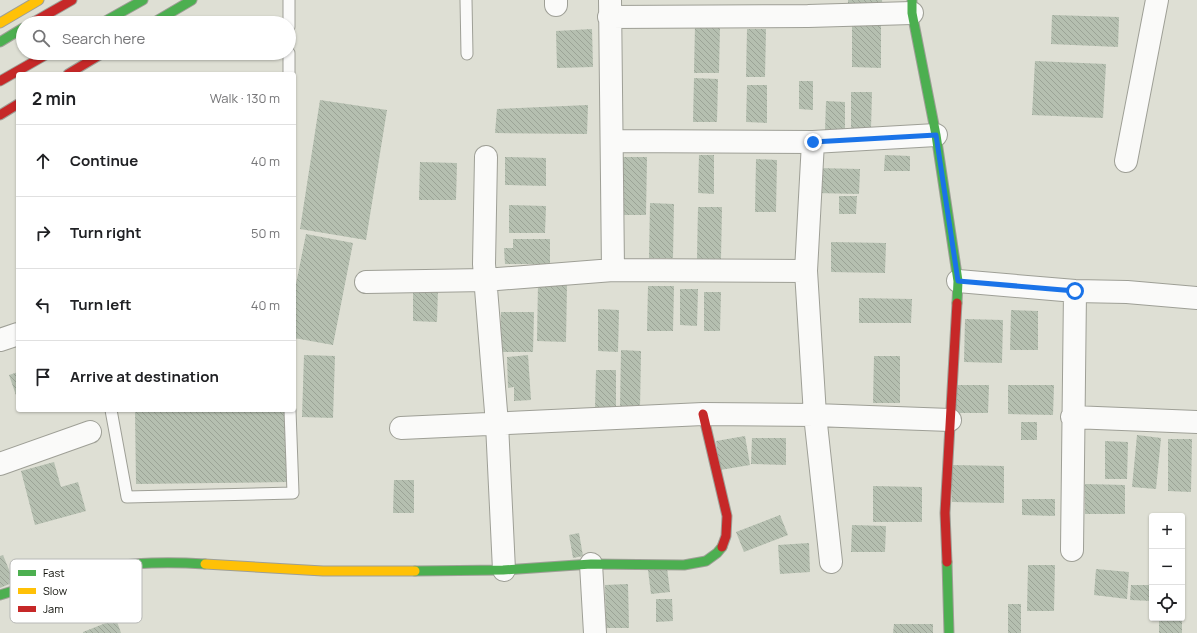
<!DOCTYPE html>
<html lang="en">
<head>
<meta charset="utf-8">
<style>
  :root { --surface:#fff; --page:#f2f2f2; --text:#202124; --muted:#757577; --line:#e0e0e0 }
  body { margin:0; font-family:Manrope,sans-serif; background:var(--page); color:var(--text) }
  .controls { position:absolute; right:12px; bottom:12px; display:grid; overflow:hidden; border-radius:4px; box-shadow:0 1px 3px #0004 }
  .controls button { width:36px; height:36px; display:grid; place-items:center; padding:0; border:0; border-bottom:1px solid var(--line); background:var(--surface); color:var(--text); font:20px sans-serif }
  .stop { position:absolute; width:12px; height:12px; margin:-9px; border:3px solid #1a73e8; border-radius:50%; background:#fff }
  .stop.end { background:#1a73e8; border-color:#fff; box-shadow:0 1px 4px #0008 }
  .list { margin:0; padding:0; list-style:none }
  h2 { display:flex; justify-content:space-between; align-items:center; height:52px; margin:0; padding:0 16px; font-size:17px }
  h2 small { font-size:13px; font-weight:400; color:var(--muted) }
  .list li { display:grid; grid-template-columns:26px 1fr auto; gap:12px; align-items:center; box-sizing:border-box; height:72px; padding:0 16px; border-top:1px solid var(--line) }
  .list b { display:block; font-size:15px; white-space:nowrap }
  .list em { font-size:13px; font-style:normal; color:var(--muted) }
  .icon { flex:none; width:22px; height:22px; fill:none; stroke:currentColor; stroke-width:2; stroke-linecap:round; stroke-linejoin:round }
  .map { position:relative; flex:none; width:1197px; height:633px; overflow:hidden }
  .search { position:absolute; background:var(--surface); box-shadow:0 1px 3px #0004; left:16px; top:16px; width:280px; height:44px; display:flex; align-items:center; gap:10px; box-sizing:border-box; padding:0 14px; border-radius:22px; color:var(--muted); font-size:15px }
  .panel { position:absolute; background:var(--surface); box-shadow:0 1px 3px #0004; left:16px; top:72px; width:280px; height:340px; border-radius:4px }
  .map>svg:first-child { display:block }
  .building { fill:url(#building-back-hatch) }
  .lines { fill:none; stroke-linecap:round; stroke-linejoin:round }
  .lane-casing { stroke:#9e9f96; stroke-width:13 }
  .street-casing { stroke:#9e9f96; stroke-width:24 }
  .fast-casing { stroke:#9e9f96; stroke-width:11 }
  .slow-casing { stroke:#9e9f96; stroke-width:11 }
  .jam-casing { stroke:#9e9f96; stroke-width:11 }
  .lane { stroke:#fafaf9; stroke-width:11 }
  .street { stroke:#fafaf9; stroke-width:22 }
  .fast { stroke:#4caf50; stroke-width:9 }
  .slow { stroke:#ffc107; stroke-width:9 }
  .jam { stroke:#c62828; stroke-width:9 }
  .route { stroke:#1a73e8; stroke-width:5 }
  .key { fill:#fff; stroke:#b7b8b6; stroke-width:1 }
  .key-label { font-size:11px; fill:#10110a }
</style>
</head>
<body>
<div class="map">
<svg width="1197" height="633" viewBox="0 0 1197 633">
  <defs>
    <pattern id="building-back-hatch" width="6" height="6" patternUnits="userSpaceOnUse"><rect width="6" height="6" fill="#b5bfb0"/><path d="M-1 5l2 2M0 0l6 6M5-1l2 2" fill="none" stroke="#9ba396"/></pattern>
  </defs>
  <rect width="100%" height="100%" fill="#dedfd4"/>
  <path class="building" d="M848,0H882L883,12L848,5Z
    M1052,15L1119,17L1118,47L1051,44Z
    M852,24H881V68L852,67Z
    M695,25L720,26L719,73H694Z
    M592,29L593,67L557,68L556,31Z
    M747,29H766L765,77H746Z
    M1035,61L1106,64L1103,118L1032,115Z
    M694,78L718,79L717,122H693Z
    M799,81H813V110L799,109Z
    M747,85H767V123L746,122Z
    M851,92H872L871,129H851Z
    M320,100L387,110L366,240L300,229Z
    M826,101L845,102V131H825Z
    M588,105L587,134L495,133L497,109Z
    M699,155H714V194L698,193Z
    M885,155L910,156V171H884Z
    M505,157L546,158V186L505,185Z
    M621,157H647L646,215H620Z
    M756,159L777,160L776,212H755Z
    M420,162L457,163L456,200H419Z
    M817,168L860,169L859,194L816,193Z
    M839,196H857L856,214H839Z
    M650,203L674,204L673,258H649Z
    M509,205L546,206L545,233H509Z
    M698,207H722L721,259H697Z
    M306,234L353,243L333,345L294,338V294Z
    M513,239H550V264H505L504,248H513Z
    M831,242L886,243L885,273L831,272Z
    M538,283L567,284L566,342L537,341Z
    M648,286H674L673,331H647Z
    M413,288H438L437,322L413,321Z
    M680,289H698L697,326L680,325Z
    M704,292H721L720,331H704Z
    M859,298L912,299L911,323H859Z
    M598,309L619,310L618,352L598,351Z
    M1011,310L1038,311V350H1010Z
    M501,312H534L533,352H500Z
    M965,319L1003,320L1002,363L964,362Z
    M621,350L641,351L640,409H620Z
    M304,355L335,356L333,418L302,417Z
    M528,355L531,400L514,401V387L508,388L507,357Z
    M874,356H900V403H873Z
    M596,370H616V408H595Z
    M18,372V401L9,375Z
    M955,385H989L988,413H955Z
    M1008,385H1054L1053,415L1008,414Z
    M135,410H286L287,482L136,484Z
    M1021,422H1037V440H1021Z
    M1137,435L1161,438L1156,489L1132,487Z
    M745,436L750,465L720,470L716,441Z
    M752,438H786V465L751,464Z
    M1168,439H1192L1191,492L1168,491Z
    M1105,441L1128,442L1127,479H1105Z
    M54,462L61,487L78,482L86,511L35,525L21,471Z
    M952,465L1004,466V503L952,502Z
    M394,480H414V513H393Z
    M1085,484L1125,485V514H1085Z
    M873,486L922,487V522H873Z
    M1022,499H1055V516L1022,515Z
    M780,515L788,535L744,552L736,532Z
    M852,525L886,526L885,552H851Z
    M579,533L583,556L573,558L569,535Z
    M809,543L810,572L780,574L778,545Z
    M3,555L14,582L0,588V556Z
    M1028,565H1055L1054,611H1027Z
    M667,568L670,592L651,594L648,570Z
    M1096,569L1129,572L1127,599L1094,595Z
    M628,584L629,628H606L605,585Z
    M1131,585H1152V601L1130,600Z
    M656,599H672L673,621L656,622Z
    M1008,604H1021V633H1008Z
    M1159,618H1182V633H1159Z
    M116,619L121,633H83V632Z
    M894,624H933V633H893Z"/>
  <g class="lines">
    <g class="lane-casing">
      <path id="lane" d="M466,0L467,54
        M289,27V0
        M289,74V53
        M111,410L127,497L293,493L290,410"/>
    </g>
    <g class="street-casing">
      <path id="street" d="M556,0V5
        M610,0L613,270
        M609,17L808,16L912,13
        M613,141L813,142L936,135
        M813,142L806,271L815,415L831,562
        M486,157L484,264L497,424L504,570
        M1126,161L1157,0
        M958,281L1075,291L1127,292L1197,298
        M366,282L485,280L613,270L806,271
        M0,340L18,334
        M1072,417L1197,422
        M401,428L703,414L815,415L950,420
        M0,464L90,432
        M1072,550L1075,291
        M591,564L595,633"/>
    </g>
    <g class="fast-casing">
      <path id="fast" d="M912,0V13L936,135L958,281L957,303
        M102,23L143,0
        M153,23L192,0
        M0,42L23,28
        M947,562L949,633
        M415,571L503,570L591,564L684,565L706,561L717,553L722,547
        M0,595C35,584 71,573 107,567C140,562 173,562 205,564"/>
    </g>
    <g class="slow-casing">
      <path id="slow" d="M0,23L39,0
        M205,564L323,571H415"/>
    </g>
    <g class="jam-casing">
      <path id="jam" d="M32,23L72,0
        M68,74L103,53
        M0,81L49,53
        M0,115L18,104
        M703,414L727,516L726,536L722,547
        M947,562L945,513L957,303"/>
    </g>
    <use href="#lane" class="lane"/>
    <use href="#street" class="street"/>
    <use href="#fast" class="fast"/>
    <use href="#slow" class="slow"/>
    <use href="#jam" class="jam"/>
  </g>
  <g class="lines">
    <path class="route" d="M813,142L936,135L958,281L1075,291"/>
  </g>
  <rect x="10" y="559" width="132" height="64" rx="6" class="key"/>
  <rect x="18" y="570" width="18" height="6" fill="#4caf50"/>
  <rect x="18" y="588" width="18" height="6" fill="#ffc107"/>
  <rect x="18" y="606" width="18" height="6" fill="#c62828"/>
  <g class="key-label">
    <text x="43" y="577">Fast</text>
    <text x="43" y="595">Slow</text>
    <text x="43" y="613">Jam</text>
  </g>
</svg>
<div class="controls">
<button>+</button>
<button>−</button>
<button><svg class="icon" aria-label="locate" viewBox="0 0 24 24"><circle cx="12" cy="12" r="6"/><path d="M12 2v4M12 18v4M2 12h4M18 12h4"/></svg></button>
</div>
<div class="stop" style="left:1075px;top:291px"></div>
<div class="stop end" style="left:813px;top:142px"></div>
<div class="search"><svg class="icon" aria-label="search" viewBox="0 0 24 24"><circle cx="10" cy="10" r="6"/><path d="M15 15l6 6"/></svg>Search here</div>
<section class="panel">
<h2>2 min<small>Walk · 130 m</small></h2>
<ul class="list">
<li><svg class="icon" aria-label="ahead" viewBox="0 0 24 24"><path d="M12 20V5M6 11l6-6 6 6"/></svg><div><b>Continue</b></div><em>40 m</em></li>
<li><svg class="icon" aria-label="right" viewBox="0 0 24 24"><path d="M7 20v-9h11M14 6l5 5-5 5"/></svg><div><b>Turn right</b></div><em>50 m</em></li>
<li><svg class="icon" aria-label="left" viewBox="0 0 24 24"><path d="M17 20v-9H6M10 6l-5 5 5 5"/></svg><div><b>Turn left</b></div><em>40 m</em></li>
<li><svg class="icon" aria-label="arrive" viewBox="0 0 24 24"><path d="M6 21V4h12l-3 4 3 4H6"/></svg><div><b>Arrive at destination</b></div></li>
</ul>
</section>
</div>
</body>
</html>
